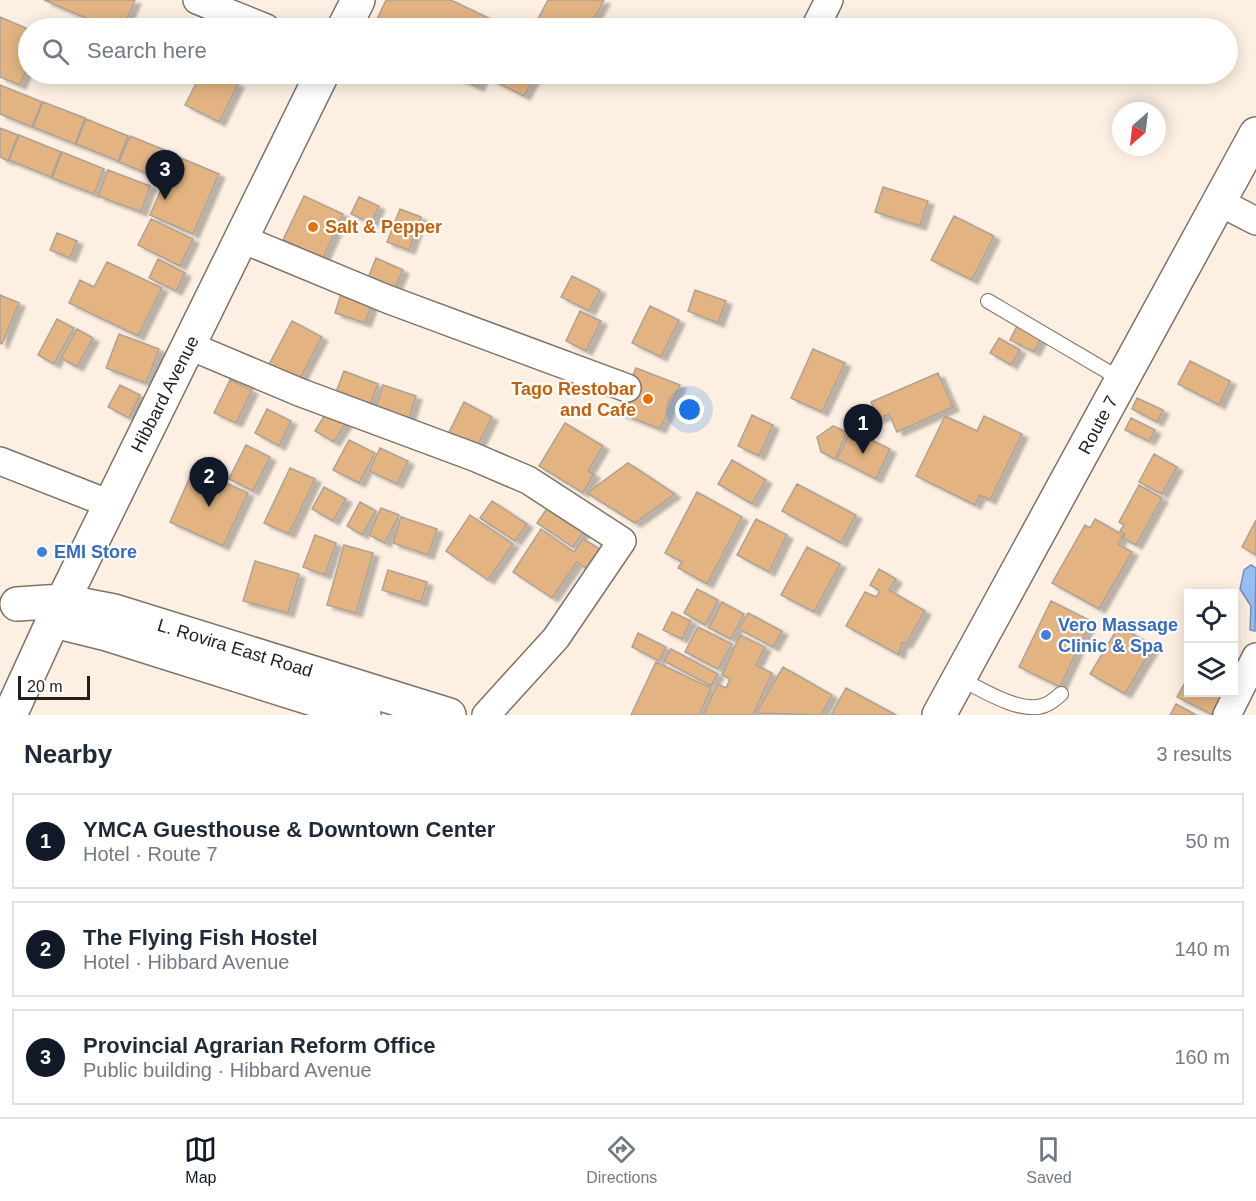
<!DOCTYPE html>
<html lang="en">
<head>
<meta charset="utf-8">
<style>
  :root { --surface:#fff; --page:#f2f2f3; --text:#1f2937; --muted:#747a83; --line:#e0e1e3; --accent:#111827 }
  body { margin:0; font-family:Helvetica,sans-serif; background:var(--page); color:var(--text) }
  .controls { position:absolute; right:18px; bottom:18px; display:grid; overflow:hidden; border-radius:0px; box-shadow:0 3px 15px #0003 }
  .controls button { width:54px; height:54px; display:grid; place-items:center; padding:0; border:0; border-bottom:2px solid var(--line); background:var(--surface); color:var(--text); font:30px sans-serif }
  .compass { position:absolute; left:1112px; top:102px; width:54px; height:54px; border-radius:50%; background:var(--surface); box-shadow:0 3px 15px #0003; rotate:208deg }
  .scale { position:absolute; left:18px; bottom:15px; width:72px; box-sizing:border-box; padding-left:6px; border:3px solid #231f1a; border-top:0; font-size:16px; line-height:21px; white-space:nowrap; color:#231f1a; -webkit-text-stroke:4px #fff; paint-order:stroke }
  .you { position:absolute; left:690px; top:410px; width:21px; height:21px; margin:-15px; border:4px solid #fff; border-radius:50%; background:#1a73e8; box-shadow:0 0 0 9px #1a73e833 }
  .badge { display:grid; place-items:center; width:39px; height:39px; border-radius:50%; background:var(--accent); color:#fff; font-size:20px; font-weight:700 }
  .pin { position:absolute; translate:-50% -50px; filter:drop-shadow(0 2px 3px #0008) }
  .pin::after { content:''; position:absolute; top:32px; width:21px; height:18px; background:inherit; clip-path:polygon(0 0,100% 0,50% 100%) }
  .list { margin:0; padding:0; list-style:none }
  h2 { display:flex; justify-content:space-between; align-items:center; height:78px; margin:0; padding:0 24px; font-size:26px }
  h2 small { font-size:20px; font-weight:400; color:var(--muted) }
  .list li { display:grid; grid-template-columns:39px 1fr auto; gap:18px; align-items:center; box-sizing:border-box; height:96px; margin:0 12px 12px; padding:0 12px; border:2px solid var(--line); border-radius:0px }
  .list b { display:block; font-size:22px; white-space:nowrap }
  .list p { margin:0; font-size:20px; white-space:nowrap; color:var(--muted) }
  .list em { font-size:20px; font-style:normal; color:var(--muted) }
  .icon { flex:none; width:33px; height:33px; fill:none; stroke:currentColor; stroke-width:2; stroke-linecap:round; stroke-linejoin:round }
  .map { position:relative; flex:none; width:1256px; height:715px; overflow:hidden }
  .search { position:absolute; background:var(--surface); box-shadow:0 3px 15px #0003; left:18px; right:18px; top:18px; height:66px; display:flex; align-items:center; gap:15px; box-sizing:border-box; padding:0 21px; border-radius:33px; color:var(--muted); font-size:22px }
  .sheet { height:402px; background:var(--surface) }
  nav { display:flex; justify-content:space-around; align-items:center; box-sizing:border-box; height:84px; border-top:2px solid var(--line); background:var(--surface); font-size:16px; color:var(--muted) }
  nav a { display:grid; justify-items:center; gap:3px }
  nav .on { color:var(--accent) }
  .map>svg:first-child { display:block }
  .water { fill:#97bef2; stroke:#748eb1; stroke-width:1.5 }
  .building { fill:#e3b482; stroke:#aea296; stroke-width:1.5; filter:url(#shadow) }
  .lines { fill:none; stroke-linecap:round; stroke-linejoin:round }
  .service-casing { stroke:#7e7367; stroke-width:16 }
  .minor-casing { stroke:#7e7367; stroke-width:30 }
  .tertiary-casing { stroke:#7e7367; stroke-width:36 }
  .secondary-casing { stroke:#7e7367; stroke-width:36 }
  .service { stroke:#fff; stroke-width:14 }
  .minor { stroke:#fff; stroke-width:27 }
  .tertiary { stroke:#fff; stroke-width:33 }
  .secondary { stroke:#fff; stroke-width:33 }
  .food-dot { fill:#e8710a; stroke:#fff; stroke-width:2 }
  .shop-dot { fill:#3f7fe0; stroke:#fff; stroke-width:2 }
  .labels { text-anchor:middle; stroke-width:4.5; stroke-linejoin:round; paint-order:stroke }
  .food-label { font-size:18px; font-weight:bold; fill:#c56008; stroke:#fff; text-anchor:start }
  .street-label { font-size:18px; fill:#231f1a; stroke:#fff }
  .shop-label { font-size:18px; font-weight:bold; fill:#366cbe; stroke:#fff; text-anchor:start }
</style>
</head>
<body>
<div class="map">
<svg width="1256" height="715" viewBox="0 0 1256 715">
  <defs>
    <filter id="shadow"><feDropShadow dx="6" dy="4" stdDeviation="1.5" flood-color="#0004"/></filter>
  </defs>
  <rect width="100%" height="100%" fill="#fdf0e3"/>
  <path class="water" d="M1251,565L1256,568L1255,631L1250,630L1251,606L1240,589L1244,570Z"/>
  <path class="building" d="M44,0H135L123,28H109Z
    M386,0H451L507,27L373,28Z
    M548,0H604L589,28H533Z
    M0,17L28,29V65L20,85L0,77Z
    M201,74H218L238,84L219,122L185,105Z
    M449,74H484L478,87Z
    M490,74H536L524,96L488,78Z
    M0,85L42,102L32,127L0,114Z
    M43,102L85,118L75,144L33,127Z
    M86,119L128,136L118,161L76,144Z
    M0,128L18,135L8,161L0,157Z
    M19,135L61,152L51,177L9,160Z
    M130,136L172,153L161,179L119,162Z
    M62,152L104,169L94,194L52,178Z
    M176,156L219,174L193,234L150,215Z
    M108,170L150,186L141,212L98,196Z
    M883,187L928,201L920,226L875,212Z
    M304,196L343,214L323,258L283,240Z
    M359,197L379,206L371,223L351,214Z
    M400,209L421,217L409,250L387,242Z
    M954,216L994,236L972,280L931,260Z
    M151,219L193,239L180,266L138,245Z
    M57,233L77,241L70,258L50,250Z
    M376,258L403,270L394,290L368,278Z
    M158,259L185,273L176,291L149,278Z
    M107,262L162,288L138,336L69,303L80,280L94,287Z
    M572,276L600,290L589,311L561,297Z
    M695,290L726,301L718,323L688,311Z
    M342,291L373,301L365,323L335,313Z
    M0,295L19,303L2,344L0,343Z
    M650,306L679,320L661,357L632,343Z
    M580,311L601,321L586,351L566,341Z
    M57,319L74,328L54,364L38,355Z
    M292,321L322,337L296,386L266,370Z
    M1018,324L1042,336L1034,352L1010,340Z
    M77,329L93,338L77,367L61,358Z
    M119,334L159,349L146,383L106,368Z
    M999,338L1020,350L1011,365L990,353Z
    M813,349L845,363L822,412L791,398Z
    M1190,361L1230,381L1219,405L1178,384Z
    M636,368L680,385L660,429L617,412Z
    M344,371L378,384L367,413L333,400Z
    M938,373L953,407L897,432L889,414L878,419L871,402Z
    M230,380L252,390L236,423L214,413Z
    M120,385L140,395L129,418L108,407Z
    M383,385L416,396L407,425L374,413Z
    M1137,398L1163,410L1157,422L1132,409Z
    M464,402L492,417L473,455L445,440Z
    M267,409L291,421L279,446L255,433Z
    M327,411L346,423L334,442L315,431Z
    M752,415L773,425L759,456L738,446Z
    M945,416L977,431L984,416L1022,434L990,500L980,495L975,505L916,476Z
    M1131,418L1155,430L1149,441L1125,430Z
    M565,423L603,446L588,471L594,474L583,493L539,466Z
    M833,426L847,432L835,459L821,452L817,437Z
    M851,430L890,449L876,479L837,459Z
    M349,440L375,453L359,483L333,470Z
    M246,445L270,457L253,491L229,479Z
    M380,448L408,461L397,484L369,471Z
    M1154,454L1177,467L1162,494L1139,482Z
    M732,460L766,480L752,504L718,484Z
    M628,463L675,494L635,523L587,493Z
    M194,468L248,493L223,546L170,522Z
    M290,468L315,479L289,534L264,523Z
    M797,484L856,515L841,543L782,511Z
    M1139,485L1162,498L1136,545L1123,538L1125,534L1120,531L1124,525L1119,522Z
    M324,487L346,499L333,521L312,509Z
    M697,492L742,517L707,584L678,568L682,562L665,553Z
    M492,501L527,524L515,541L480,518Z
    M360,502L376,511L362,535L347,526Z
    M548,507L585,530L573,547L537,523Z
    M381,508L399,515L385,543L369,535Z
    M470,515L513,544L488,580L446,551Z
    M401,517L437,529L428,555L393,543Z
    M756,519L787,535L769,572L737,555Z
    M1095,519L1123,535L1118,544L1132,552L1099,609L1052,583L1085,525L1090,528Z
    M1256,520V555L1242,547Z
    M541,529L574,552L583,539L600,549L587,569L577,562L552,598L513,572Z
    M315,535L336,543L325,575L303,567Z
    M344,545L373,553L356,613L327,605Z
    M807,547L840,564L814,612L781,595Z
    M255,561L299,574L288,613L243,601Z
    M879,569L896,579L889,590L925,611L906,644L902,643L899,655L846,626L865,592L876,597L880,591L870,585Z
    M388,570L427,582L421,602L382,590Z
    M697,589L718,600L705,625L684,613Z
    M1051,601L1091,621L1060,687L1019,667Z
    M722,602L744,614L731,639L709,628Z
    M672,612L691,621L682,639L663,630Z
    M748,613L782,631L773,647L739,629Z
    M1119,626L1154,646L1125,694L1090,674Z
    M698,627L732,644L718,669L685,652Z
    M638,633L666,647L659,661L632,647Z
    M740,635L765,647L756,665L772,673L753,715H703L718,684L726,688L730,679L722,675Z
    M671,649L718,674L711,686L664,661Z
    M656,662L711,688L699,715H631Z
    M783,667L832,695L821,715L756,713Z
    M1188,677V692H1225L1213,715L1177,697Z
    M846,688L896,715H831Z
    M1176,704L1196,715H1170Z"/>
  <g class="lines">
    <g class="service-casing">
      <path id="service" d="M988,301L1122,380
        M959,678C981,689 1021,715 1045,705C1051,703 1056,698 1061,694"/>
    </g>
    <g class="minor-casing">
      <path id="minor" d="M197,0L266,28
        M815,28L829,0
        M1219,202L1256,221
        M242,239L387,299L627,388
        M190,346L299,392L474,457L528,480L622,541L556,638L486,715
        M0,461L110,504
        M1227,715L1256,657"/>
    </g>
    <g class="tertiary-casing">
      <path id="tertiary" d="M10,715L53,621
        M939,715L1256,134"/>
    </g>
    <g class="secondary-casing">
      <path id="secondary" d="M344,28L358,0
        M17,604L62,601L114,611L449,715
        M53,621L322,74
        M54,621L107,634L364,715"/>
    </g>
    <use href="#service" class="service"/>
    <use href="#minor" class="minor"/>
    <use href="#tertiary" class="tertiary"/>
    <use href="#secondary" class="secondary"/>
  </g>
  <g class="food-dot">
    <circle cx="313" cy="227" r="6"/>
    <circle cx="648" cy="399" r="6"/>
  </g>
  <g class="shop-dot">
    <circle cx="42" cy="552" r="6"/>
    <circle cx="1046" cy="635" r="6"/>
  </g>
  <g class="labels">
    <g class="food-label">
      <text x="325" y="233">Salt &amp; Pepper</text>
      <text x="636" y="395" text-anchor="end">Tago Restobar<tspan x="636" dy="21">and Cafe</tspan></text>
    </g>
    <g class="street-label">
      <text transform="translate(165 394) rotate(-63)" y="6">Hibbard Avenue</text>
      <text transform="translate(1098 425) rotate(-62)" y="6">Route 7</text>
      <text transform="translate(235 648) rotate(17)" y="6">L. Rovira East Road</text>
    </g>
    <g class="shop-label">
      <text x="54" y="558">EMI Store</text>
      <text x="1058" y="631">Vero Massage<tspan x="1058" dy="21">Clinic &amp; Spa</tspan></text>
    </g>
  </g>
</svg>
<div class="controls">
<button><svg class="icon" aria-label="locate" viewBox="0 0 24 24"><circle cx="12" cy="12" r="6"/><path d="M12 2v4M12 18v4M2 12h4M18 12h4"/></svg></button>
<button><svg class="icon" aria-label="layers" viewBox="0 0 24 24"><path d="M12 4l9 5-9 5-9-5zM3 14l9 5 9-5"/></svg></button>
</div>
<svg class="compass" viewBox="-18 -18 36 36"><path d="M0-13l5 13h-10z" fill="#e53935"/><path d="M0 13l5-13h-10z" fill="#747a83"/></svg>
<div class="scale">20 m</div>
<div class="you"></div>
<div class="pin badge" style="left:863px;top:454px">1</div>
<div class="pin badge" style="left:209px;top:507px">2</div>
<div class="pin badge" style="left:165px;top:200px">3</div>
<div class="search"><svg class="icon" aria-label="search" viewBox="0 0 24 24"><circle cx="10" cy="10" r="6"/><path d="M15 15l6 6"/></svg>Search here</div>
</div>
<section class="sheet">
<h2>Nearby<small>3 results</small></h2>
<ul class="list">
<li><span class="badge">1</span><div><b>YMCA Guesthouse &amp; Downtown Center</b><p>Hotel · Route 7</p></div><em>50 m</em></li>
<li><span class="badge">2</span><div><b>The Flying Fish Hostel</b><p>Hotel · Hibbard Avenue</p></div><em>140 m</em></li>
<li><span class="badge">3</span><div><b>Provincial Agrarian Reform Office</b><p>Public building · Hibbard Avenue</p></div><em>160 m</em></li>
</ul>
</section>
<nav>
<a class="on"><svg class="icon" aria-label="map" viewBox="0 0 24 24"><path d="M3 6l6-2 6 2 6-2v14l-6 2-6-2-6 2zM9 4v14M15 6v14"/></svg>Map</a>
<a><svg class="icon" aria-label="directions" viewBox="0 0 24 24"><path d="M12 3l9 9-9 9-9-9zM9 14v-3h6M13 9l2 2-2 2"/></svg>Directions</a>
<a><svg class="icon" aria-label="saved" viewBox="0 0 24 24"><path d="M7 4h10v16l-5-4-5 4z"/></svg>Saved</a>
</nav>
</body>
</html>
